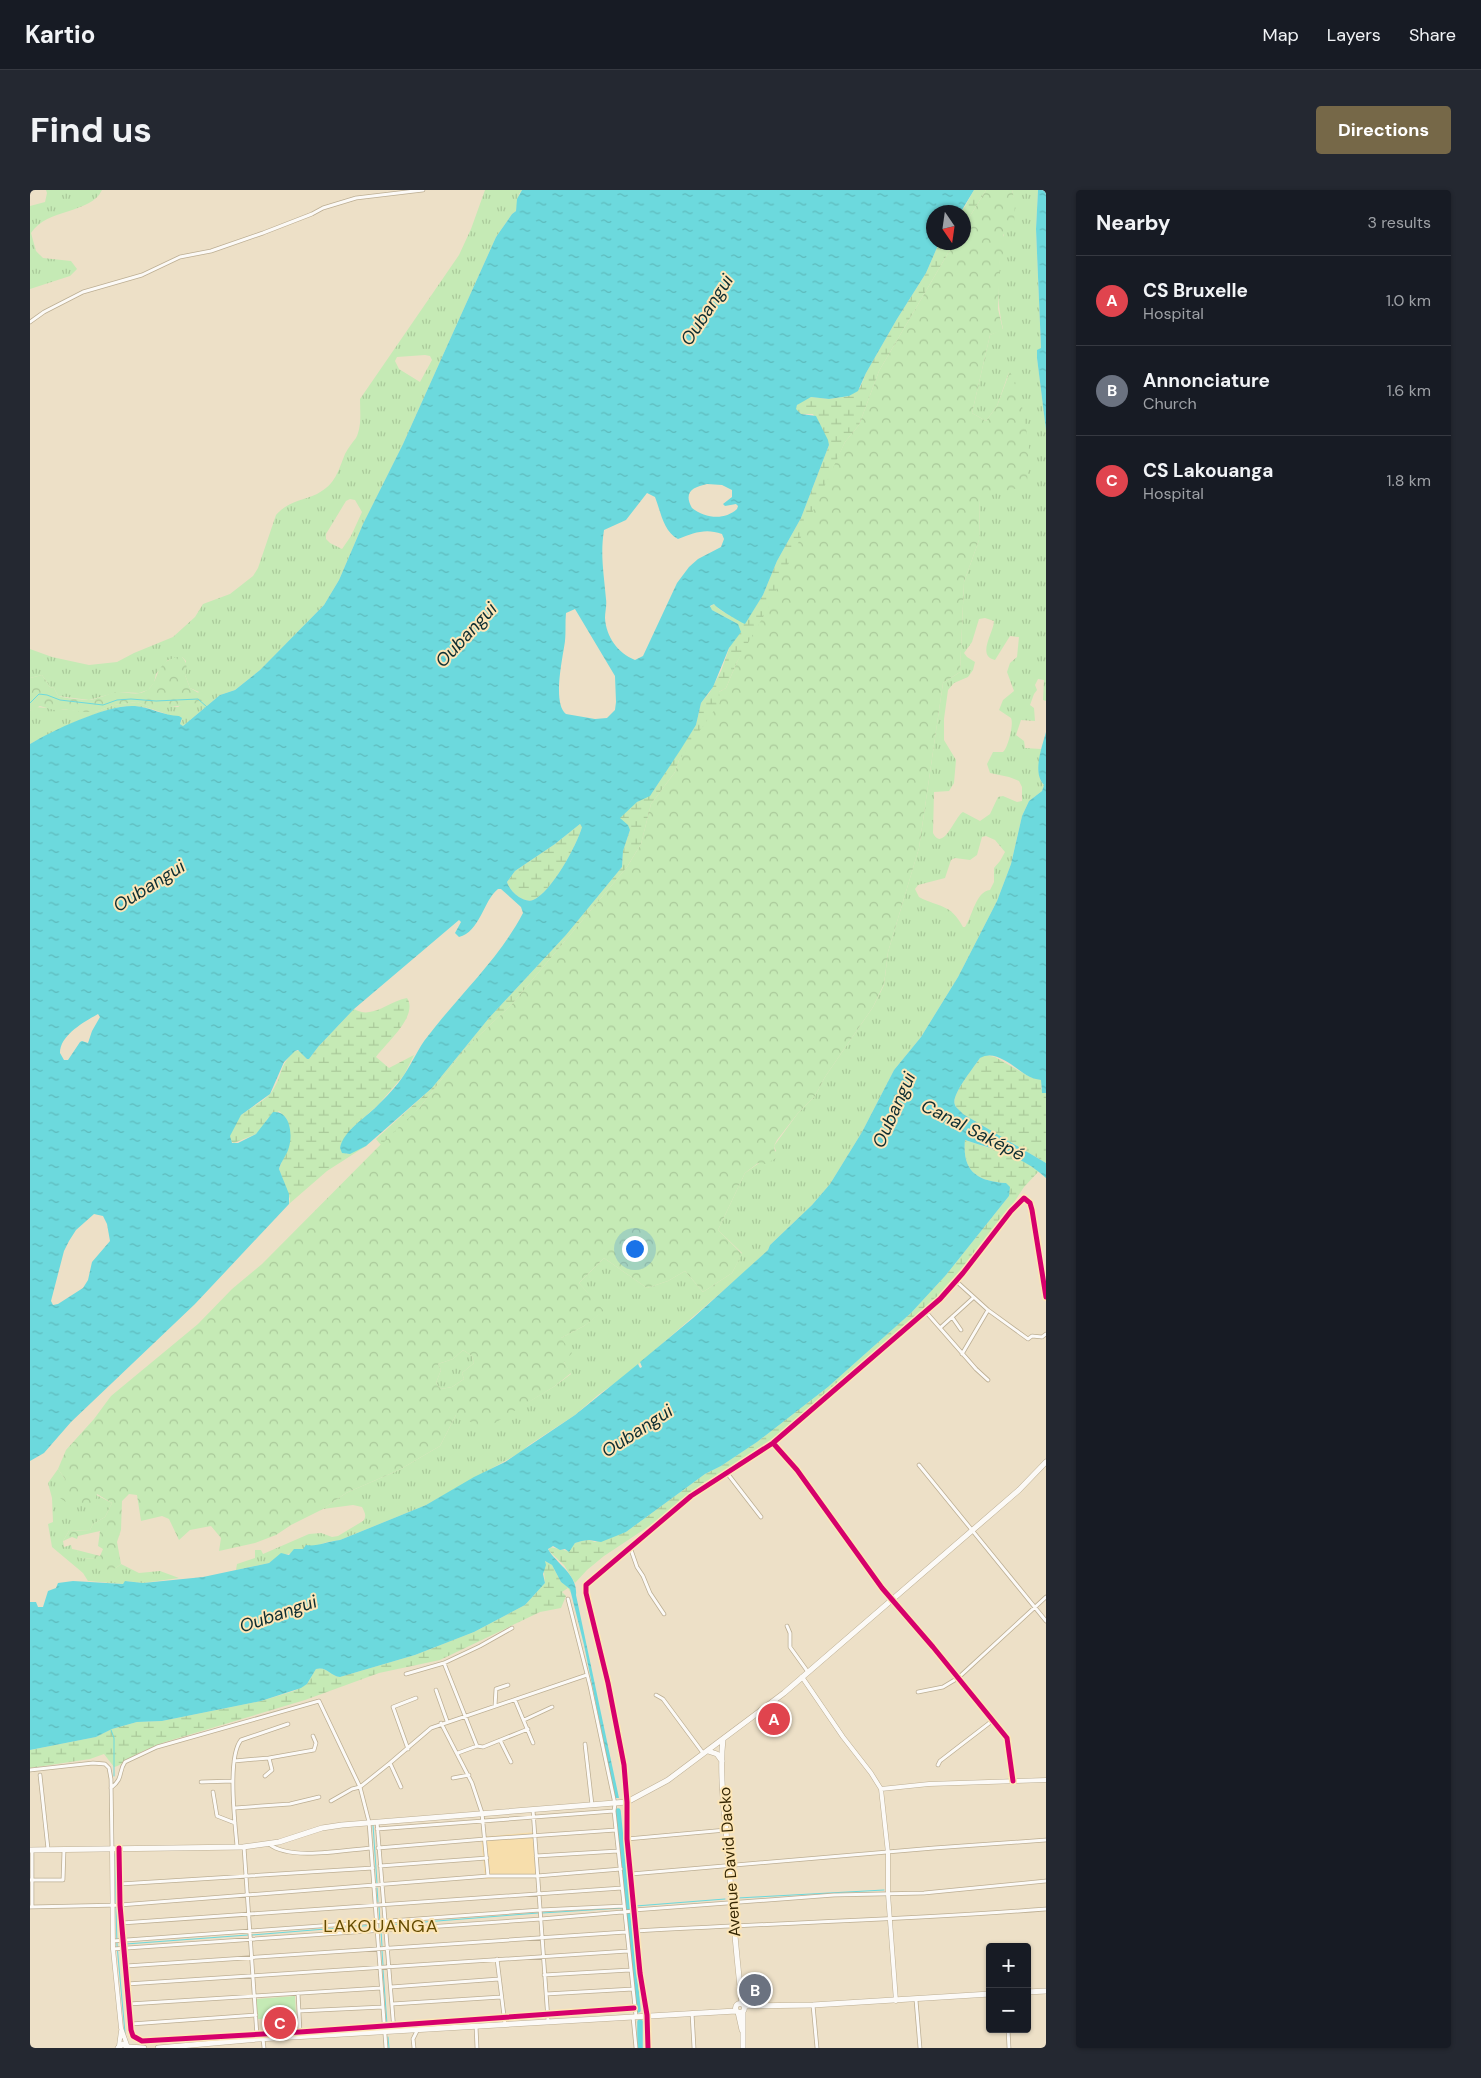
<!DOCTYPE html>
<html lang="en">
<head>
<meta charset="utf-8">
<style>
  :root { --surface:#171b24; --page:#242831; --text:#f1f3f6; --muted:#9ea1a6; --line:#363941; --accent:#766848 }
  body { margin:0; font-family:"DM Sans",sans-serif; background:var(--page); color:var(--text) }
  .controls { position:absolute; right:15px; bottom:15px; display:grid; overflow:hidden; border-radius:5px; box-shadow:0 1px 4px #0004 }
  .controls button { width:45px; height:45px; display:grid; place-items:center; padding:0; border:0; border-bottom:1px solid var(--line); background:var(--surface); color:var(--text); font:25px sans-serif }
  .compass { position:absolute; left:896px; top:15px; width:45px; height:45px; border-radius:50%; background:var(--surface); box-shadow:0 1px 4px #0004; rotate:167deg }
  .you { position:absolute; left:604px; top:1058px; width:18px; height:18px; margin:-12px; border:4px solid #fff; border-radius:50%; background:#1a73e8; box-shadow:0 0 0 8px #1a73e833 }
  .badge { display:grid; place-items:center; width:32px; height:32px; border-radius:50%; background:var(--accent); color:#fff; font-size:16px; font-weight:700 }
  .pin { position:absolute; translate:-50% -50%; border:2px solid #fff; box-shadow:0 1px 5px #0006 }
  .list { margin:0; padding:0; list-style:none }
  h2 { display:flex; justify-content:space-between; align-items:center; height:65px; margin:0; padding:0 20px; font-size:21px }
  h2 small { font-size:16px; font-weight:400; color:var(--muted) }
  .list li { display:grid; grid-template-columns:32px 1fr auto; gap:15px; align-items:center; box-sizing:border-box; height:90px; padding:0 20px; border-top:1px solid var(--line) }
  .list b { display:block; font-size:19px; white-space:nowrap }
  .list p { margin:0; font-size:16px; white-space:nowrap; color:var(--muted) }
  .list em { font-size:16px; font-style:normal; color:var(--muted) }
  .map { position:relative; flex:none; width:1016px; height:1858px; overflow:hidden; border-radius:5px }
  header { display:flex; align-items:center; gap:30px; box-sizing:border-box; height:70px; padding:0 25px; background:var(--surface); border-bottom:1px solid var(--line) }
  header strong { font-size:24px }
  nav { display:flex; gap:28px; margin-inline-start:auto; font-size:18px }
  .intro { display:flex; align-items:center; justify-content:space-between; box-sizing:border-box; height:120px; padding:0 30px }
  h1 { margin:0; font-size:35px }
  .button { padding:12px 22px; border-radius:5px; background:var(--accent); color:#fff; font-size:18px; font-weight:700 }
  main { display:flex; gap:30px; padding:0 30px }
  aside { flex:1; background:var(--surface); border-radius:5px; box-shadow:0 1px 4px #0004 }
  .map>svg:first-child { display:block }
  .built { fill:#f7deac }
  .grass { fill:url(#grass-tufts); fill-rule:evenodd }
  .forest { fill:url(#forest-crowns); fill-rule:evenodd }
  .wetland { fill:url(#wetland-marsh) }
  .pitch { fill:#c5eab5 }
  .water { fill:url(#water-ripples); fill-rule:evenodd }
  .lines { fill:none; stroke-linecap:round; stroke-linejoin:round }
  .stream { stroke:#6cd9dd; stroke-width:1 }
  .river { stroke:#6cd9dd; stroke-width:5.5 }
  .minor-casing { stroke:#bcae93; stroke-width:4.5 }
  .tertiary-casing { stroke:#bcae93; stroke-width:5 }
  .primary-casing { stroke:#bcae93; stroke-width:6 }
  .minor { stroke:#fcfaf7; stroke-width:3 }
  .tertiary { stroke:#fcfaf7; stroke-width:4 }
  .primary { stroke:#fcfaf7; stroke-width:5 }
  .cycleway-casing { stroke:#fde6b7; stroke-width:8 }
  .cycleway { stroke:#d6006c; stroke-width:5 }
  .labels { text-anchor:middle; stroke-width:4; stroke-linejoin:round; paint-order:stroke }
  .street-label { font-size:16px; fill:#362703; stroke:#fde6b7 }
  .water-label { font-size:18px; font-style:italic; fill:#0e2e32; stroke:#fde6b7 }
  .neighbourhood-label { font-size:18px; letter-spacing:1px; fill:#654b00; stroke:#fde6b7 }
</style>
</head>
<body>
<header>
<strong>Kartio</strong>
<nav><a>Map</a><a>Layers</a><a>Share</a></nav>
</header>
<div class="intro"><h1>Find us</h1><a class="button">Directions</a></div>
<main>
<div class="map">
<svg width="1016" height="1858" viewBox="0 0 1016 1858">
  <defs>
    <pattern id="grass-tufts" width="24" height="20" patternUnits="userSpaceOnUse" patternTransform="scale(1.25)"><rect width="24" height="20" fill="#c5eab5"/><path d="M3 7l-1-3M5 7V3M7 7l1-3M15 17l-1-3M17 17v-4M19 17l1-3" fill="none" stroke="#aac99a"/></pattern>
    <pattern id="forest-crowns" width="20" height="18" patternUnits="userSpaceOnUse" patternTransform="scale(1.25)"><rect width="20" height="18" fill="#c5eab5"/><path d="M2 6a3 3 0 1 1 6 0M12 15a3 3 0 1 1 6 0" fill="none" stroke="#aac99a"/></pattern>
    <pattern id="wetland-marsh" width="20" height="14" patternUnits="userSpaceOnUse" patternTransform="scale(1.25)"><rect width="20" height="14" fill="#c5eab5"/><path d="M1 5h8M5 5V1M11 12h8M15 12V8" fill="none" stroke="#aac99a"/></pattern>
    <pattern id="water-ripples" width="26" height="14" patternUnits="userSpaceOnUse" patternTransform="scale(1.25)"><rect width="26" height="14" fill="#6cd9dd"/><path d="M2 4q2-2 4 0t4 0M15 11q2-2 4 0t4 0" fill="none" stroke="#5ebabc"/></pattern>
  </defs>
  <rect width="100%" height="100%" fill="#ede0c7"/>
  <path class="built" d="M504,1642L507,1686L455,1689L451,1647Z"/>
  <path class="grass" d="M16,0H72C61,24 17,18 1,43L6,61L13,68L41,71L47,79L40,86L0,99V16L15,12L17,3Z
    M455,0H492L489,4L486,21L482,24L466,47L373,254L333,334L309,390L294,415L230,480L205,500L190,505L153,536L150,534L152,530C136,524 121,517 104,516C78,514 24,541 0,554V521L6,517L65,522L84,515L107,512L120,517H148L169,502L160,498L155,485L156,471L152,467L138,470L126,484L124,493L118,500L109,503L88,502L59,510L28,506L24,498L20,497L12,485L0,488V459L22,467L59,475L87,472L104,463L143,447L165,427L173,414L200,404L223,386L228,378L246,325C258,311 272,311 287,304C306,294 308,281 315,264C318,258 322,253 326,248C332,236 330,222 330,209L429,65L441,39ZM395,165L400,166L402,170L390,192L369,179L365,171L367,167ZM320,309L325,310L332,322L321,346L312,359L300,353L296,349V344L316,311Z
    M982,0H1008L1006,39L1011,158L1007,168L1016,240V511L1013,510L1014,490L1008,489L1005,495L1007,500L1004,504L1000,515L1004,518L1005,531L991,530L986,545L994,551L995,558L1011,559C1010,570 1005,586 1014,595L1012,601L999,611L992,626L981,674L967,711L928,787L891,847L864,880L832,942L800,994L782,1015L740,1055L738,1060L718,1079L595,1186L568,1205L545,1225L499,1255L491,1262L396,1315L310,1350C290,1351 269,1366 251,1364L239,1373L206,1380L207,1374L225,1368V1360H231L233,1364L279,1344L291,1343L302,1347L308,1346L333,1331C337,1326 335,1323 332,1317L323,1315L293,1319L316,1303L369,1280L410,1256L426,1225L495,1214L525,1196L541,1184L534,1172L531,1148L554,1136L573,1121L549,1093L574,1068L617,1098L638,1091L655,1081L673,1102L702,1083L712,1063L688,1040L715,983L746,961L744,956L768,923L785,906L795,887L843,817L854,795L858,762L889,658L913,493L930,482L934,392L949,350L950,307L979,182L967,216L956,231L942,223L960,145L973,139C966,109 967,78 973,48C977,28 988,21 982,0ZM955,428L964,431C964,442 946,466 965,470L980,446L989,447L987,467L980,473L977,482L984,501L973,510L969,520L981,528C984,534 978,558 973,562H963L957,574L960,583L979,587L989,591L992,597V611L987,612L973,606L968,607L960,624L950,631L933,622C925,626 913,663 903,643L904,602L919,601L924,593L926,570L914,550V529L918,500L924,493L938,487L943,480L945,472L937,467L934,463L942,452L949,429ZM956,646L965,650L975,662L970,671L964,678V692L960,700C946,701 942,727 935,737H933C920,713 910,718 889,707L885,699L888,695L915,688L921,670L925,668L940,670L947,665L952,647Z
    M433,1160L442,1166L444,1173L432,1183L434,1189L422,1197L411,1199L406,1193L411,1180L408,1174L423,1169Z
    M28,1279L35,1289L82,1313L75,1327L63,1334L60,1340L39,1341L33,1351L34,1357L41,1355L42,1359L47,1360L51,1368L67,1369L86,1378L91,1374L109,1383L130,1381L149,1388L113,1393L96,1391L93,1394L58,1391L53,1383L22,1357L18,1334L23,1332L22,1308L18,1293Z"/>
  <path class="forest" d="M956,0H982L985,12L984,35L973,45L979,59L970,69L968,119L973,140L960,145L942,223L956,231L967,216L980,181L991,211L999,255L997,296L950,307L949,350L934,392L930,482L913,493L889,658L858,762L854,794L843,817L795,887L785,906L768,923L747,950L744,956L746,968L736,974L728,973L715,983L688,1040L712,1064L702,1083L673,1102L655,1081L638,1091L617,1098L574,1068L549,1093L574,1121L554,1136L531,1148L542,1163L534,1172L541,1183L525,1196L455,1239L426,1225L410,1256L369,1280L316,1303L293,1319L261,1335L246,1345L225,1353L189,1361L191,1348L181,1336L160,1340L149,1350L139,1329L132,1326L111,1331L107,1305L99,1304L92,1311L91,1340L87,1352L91,1374L86,1378L69,1381L67,1369L50,1368L47,1360L70,1366L73,1359L68,1356L70,1341L48,1346L47,1349L42,1347L33,1351L39,1341L60,1340L63,1334L75,1327L82,1313L67,1304L62,1320L55,1314L40,1315L30,1308L35,1289L28,1279L36,1260L64,1229L81,1206L168,1134L202,1099L232,1074L373,932L390,917L436,858L482,814L597,677L611,654L621,614L645,582L649,570L689,502L696,498L707,472L815,252L829,235L849,181L924,53L934,52V36ZM433,1160L442,1166L444,1173L432,1183L434,1189L422,1197L411,1199L406,1193L411,1180L408,1174L423,1169Z
    M147,467H152C158,474 157,477 155,485L160,498L172,505L173,510L168,513L134,518L120,517L107,512L84,515L65,522H51L33,519L24,520L10,516L0,521V488L12,485L20,497L24,498L28,506C35,508 52,510 59,510C68,509 77,504 86,502C96,501 107,507 117,500C130,492 123,473 147,467Z"/>
  <path class="wetland" d="M944,0H956L934,36V22H923L925,20L930,21L934,18Z
    M909,53H924L849,181L829,235L815,252L737,420L707,472L696,498L689,502L690,512L649,570L645,582L621,614L611,654L597,677L482,814L436,858L390,917L351,955L346,949L402,898L459,828L536,745L592,677L593,661L600,640L589,628L602,615L622,603L666,535L671,513L680,502L691,481L708,434L682,420L680,417L684,414C690,422 706,428 715,433L733,405L747,371L771,328L799,255L783,224H771L766,220V217L770,211L781,207L799,209L819,206L830,198L836,183L867,129L896,83Z
    M550,634L552,637C547,655 521,703 503,710C498,712 493,709 489,707C483,703 479,698 477,692L485,681L525,654Z
    M377,808C389,826 355,854 346,867L359,878L384,865L374,885L348,915L321,939L316,964L336,956L297,981L259,1014L260,1009L249,979L260,951L257,929L249,921L237,929L234,936L226,944L204,953L200,951C198,921 231,919 243,900C253,884 249,875 265,861H270L277,869H279L288,857L324,819C342,830 359,811 377,808Z
    M955,865L965,867L1000,887L1012,890L1011,898L1014,903H1016V973L933,924C931,921 926,918 925,915C920,906 945,876 950,868Z
    M935,950L989,968L1009,981L994,997L979,1020L913,1102L850,1159L746,1247L694,1282L673,1293L636,1325L574,1366L557,1380L545,1393L534,1375L519,1361L520,1357L538,1361L545,1353L552,1351L559,1350L565,1352L596,1342L675,1284L691,1276L727,1252L798,1197L881,1123L916,1085L979,1006L976,993C947,991 932,981 935,950Z
    M513,1370L522,1375L531,1392L540,1398L541,1403L538,1398L532,1402L536,1406L531,1418L510,1422L410,1470L349,1483L275,1510L135,1552C122,1557 109,1562 98,1569C93,1572 90,1576 84,1577L74,1564L60,1569L0,1578V1560L66,1547L82,1539L107,1532L132,1531L231,1511L264,1501L277,1494L286,1479C297,1476 300,1486 310,1487L385,1465L444,1442L495,1415L515,1393Z"/>
  <path class="pitch" d="M265,1806L266,1827L228,1829L226,1809Z"/>
  <path class="water" d="M492,0H944L932,20H925L923,22H904V52L909,53L896,83L867,129L836,183L828,201L819,206L799,209L781,207L767,215L766,219L771,224L786,226L798,250L799,255L771,328L747,371L733,405L715,434C710,432 686,418 684,414L680,416L682,420L708,434L711,442L699,458L683,497L671,513L666,535L651,559L620,606L607,612L590,628L598,635L600,640L593,661L592,677L536,745L459,828L402,898L336,956L320,964L312,963L310,958C314,940 334,929 347,916C356,907 367,896 374,885C383,872 388,858 398,846C429,805 469,769 493,723L491,717L471,699H468C453,711 450,742 429,747L425,743L431,732L429,730L324,819L288,857L279,869H277L268,860L265,861L254,872L240,904L211,925L200,946L202,953H208L226,944L243,922C260,920 263,944 259,957C257,965 251,971 249,979L259,1004V1014L165,1114L41,1232L14,1263L0,1271V554C23,540 78,514 105,516C120,517 134,526 149,526L152,528L150,534L153,536L190,505L205,500L230,480L294,415L309,390L333,334L373,254L466,47L482,24L486,21L487,9ZM677,294L692,295L702,300V307L693,314L695,316L706,314L708,316L707,319C694,331 675,328 662,318C653,302 663,297 677,294ZM617,303L625,307C631,322 633,341 648,349C664,343 675,338 692,344L694,349L691,357L668,369L659,377L647,393L613,466L605,470C588,463 576,447 575,428C575,422 577,415 576,409C574,384 570,365 574,340L596,330ZM545,419L585,486L586,512L585,520L577,528L565,529L536,524C522,513 533,467 535,451C536,441 535,432 536,423ZM550,634L552,637C547,655 521,703 503,710C498,712 493,709 489,707C483,703 479,698 477,692L485,681L525,654ZM68,824L70,827L62,841L58,853L52,851L50,852L38,870H34L30,863C30,845 54,832 68,824ZM64,1024L73,1026L77,1034L80,1051L62,1072L58,1090L53,1098L28,1114L23,1115L21,1111L34,1061L39,1051L46,1040Z
    M1008,0H1016V240L1007,168V160L1011,158L1006,39Z
    M1016,542V903H1012L1011,890C1008,889 1004,889 1000,887C986,880 967,858 950,868C945,876 920,906 925,915C926,918 931,921 933,924L1016,973V988C993,966 965,960 935,950C932,981 947,991 976,993L980,997L979,1006L916,1085L881,1123L798,1197L727,1252L691,1276L675,1284L596,1342L571,1352L559,1350L552,1351L545,1353L539,1362L535,1359L530,1360L523,1356L518,1359C526,1374 548,1384 546,1405L589,1608H585L554,1455L540,1399L531,1392L522,1375L515,1371L516,1375L513,1384L515,1393L495,1415L444,1442L385,1465L310,1487C300,1486 297,1476 286,1479L277,1494L271,1498L231,1511L132,1531L107,1532L82,1539L66,1547L0,1560V1412H6L8,1417H13L18,1401L26,1398L28,1393L43,1391L93,1394L95,1391L113,1393L173,1387L239,1373L251,1363L259,1365L264,1359H273L276,1355C286,1357 299,1351 310,1350L396,1315L444,1287L475,1272L545,1225L608,1174L610,1178L612,1177L610,1172L663,1128L738,1060L740,1055L782,1015L800,994L832,942L864,880L891,847L928,787L967,711L981,674L992,626L999,611L1012,601L1014,595C1002,583 1012,557 1016,542Z"/>
  <g class="lines">
    <path class="stream" d="M0,513L9,504L17,505L30,510L73,515L87,510L101,509L126,511L168,509L177,517
      M81,1540L84,1548V1586
      M343,1635L347,1693
      M85,1664L86,1713
      M347,1698L348,1712
      M708,1708L854,1700
      M606,1716L695,1709
      M86,1717L87,1755L95,1843
      M349,1717L350,1732
      M512,1723L592,1718
      M350,1733V1738
      M357,1735L508,1723
      M351,1742L352,1756
      M222,1745L345,1735
      M96,1754L218,1745
      M352,1761L353,1775
      M353,1780L357,1834
      M358,1847L359,1858"/>
    <path class="river" d="M588,1621L608,1820
      M610,1832V1858"/>
    <g class="minor-casing">
      <path id="minor" d="M0,132L14,122L53,102L112,85L150,67L181,61L233,43L282,24L293,18L326,8L393,0
        M926,1091L958,1120L998,1149L1002,1146L1012,1147L1016,1144
        M896,1122L946,1179L958,1190
        M922,1127L931,1140
        M910,1138L943,1108
        M932,1164L958,1120
        M743,1253L767,1280L852,1398L903,1457L977,1548L983,1591
        M889,1275L1016,1431
        M697,1283L731,1327
        M600,1357L607,1377L613,1386L620,1403L634,1424
        M538,1409L560,1496L585,1614L584,1621L606,1826
        M757,1436L760,1443V1457L778,1482
        M414,1473L447,1556L428,1563
        M376,1484L414,1473L450,1456L482,1438
        M406,1500L417,1531
        M888,1502L913,1497L928,1488L1016,1407
        M626,1505L633,1509L673,1563
        M485,1510L503,1553
        M465,1516L466,1499L478,1495
        M494,1530L522,1517
        M411,1533L442,1593L452,1623L458,1686
        M470,1550L481,1572
        M555,1554L562,1615
        M447,1556L453,1557L498,1539
        M378,1559L363,1517L386,1508
        M239,1568L284,1560L286,1553L283,1546
        M204,1571L239,1568L242,1580L235,1586
        M360,1573L371,1597
        M908,1575L910,1571L962,1531
        M0,1580L63,1573L75,1574L79,1578L81,1589L82,1658
        M10,1585L18,1659
        M423,1588L439,1585
        M171,1592L203,1591
        M81,1598C94,1588 88,1582 95,1572L127,1557L289,1511L330,1597L339,1632L356,1858
        M183,1602L187,1626L205,1633
        M301,1611L322,1599L330,1597L360,1573L401,1538L557,1485
        M205,1618L260,1614L289,1607
        M503,1620L518,1830
        M347,1632L364,1841
        M347,1639L584,1621
        M597,1649L696,1640
        M239,1654C260,1671 315,1660 341,1658
        M207,1656C205,1633 197,1567 211,1550L258,1534
        M214,1657L227,1846
        M348,1658L455,1649L586,1640
        M89,1659L90,1715L101,1840L103,1846L112,1851L270,1842L604,1818
        M2,1661V1717
        M506,1666L588,1661
        M350,1676L457,1668
        M601,1684L904,1658L1016,1650
        M0,1690H33L34,1660
        M90,1694L343,1678
        M0,1717L90,1715L458,1686H507L591,1679
        M604,1720L804,1705L894,1703L1016,1691
        M92,1733L592,1698
        M606,1741C743,1733 880,1730 1016,1719
        M83,1751L510,1720L594,1716
        M83,1759L511,1729L604,1721
        M467,1769L475,1834
        M96,1776L596,1742
        M514,1785L600,1780
        M97,1794L598,1761
        M361,1797L469,1789
        M268,1803L270,1842
        M516,1804L603,1799
        M886,1810L890,1858
        M99,1814L351,1798
        M362,1814L471,1807
        M783,1815L787,1858
        M269,1821L353,1817
        M662,1823L664,1858
        M603,1827L606,1858
        M101,1834L226,1825
        M446,1836L447,1858
        M978,1839L979,1858
        M233,1849L234,1858
        M384,1858L383,1849L388,1839
        M618,1858L617,1825L610,1783L597,1649V1612L594,1575L578,1493L556,1403V1395L661,1306L743,1253L910,1109L933,1083L981,1021L994,1008L1000,1013L1002,1020L1016,1107"/>
    </g>
    <g class="tertiary-casing">
      <path id="tertiary" d="M772,1487L813,1547L841,1583L851,1599L858,1663V1704L866,1811
        M851,1599L899,1594L1016,1590
        M82,1658L83,1759L91,1838L97,1855
        M89,1856L91,1841"/>
    </g>
    <g class="primary-casing">
      <path id="primary" d="M693,1549C689,1584 695,1627 698,1663C702,1713 706,1764 712,1814
        M678,1561L687,1564L692,1571
        M0,1660L213,1657L249,1652L292,1638L312,1635L597,1612L638,1590L754,1503L989,1300L1016,1272
        M997,1802L1016,1801
        M705.5 1818a4.5 4.5 0 1 1 9 0a4.5 4.5 0 1 1-9 0Z
        M714,1816L783,1815L960,1804
        M708,1822L712,1840
        M713,1822V1858
        M98,1857L114,1858
        M88,1858L93,1854L98,1858
        M128,1858L228,1849L706,1821"/>
    </g>
    <use href="#minor" class="minor"/>
    <use href="#tertiary" class="tertiary"/>
    <use href="#primary" class="primary"/>
    <g class="cycleway-casing">
      <path id="cycleway" d="M743,1253L767,1280L852,1398L903,1457L977,1548L983,1591
        M89,1658L90,1715L101,1840L103,1846L112,1851L270,1842L604,1818
        M618,1858L617,1825L610,1783L597,1649V1612L594,1575L578,1493L556,1403V1395L661,1306L743,1253L910,1109L933,1083L981,1021L994,1008L1000,1013L1002,1020L1016,1107"/>
    </g>
    <use href="#cycleway" class="cycleway"/>
  </g>
  <g class="labels">
    <g class="street-label">
      <text transform="translate(699 1672) rotate(-94)" y="6">Avenue David Dacko</text>
    </g>
    <g class="water-label">
      <text transform="translate(677 120) rotate(-57)" y="6">Oubangui</text>
      <text transform="translate(436 445) rotate(-47)" y="6">Oubangui</text>
      <text transform="translate(119 696) rotate(-32)" y="6">Oubangui</text>
      <text transform="translate(864 920) rotate(-66)" y="6">Oubangui</text>
      <text transform="translate(943 940) rotate(27)" y="6">Canal Saképé</text>
      <text transform="translate(607 1241) rotate(-33)" y="6">Oubangui</text>
      <text transform="translate(248 1424) rotate(-19)" y="6">Oubangui</text>
    </g>
    <g class="neighbourhood-label">
      <text x="351" y="1742">LAKOUANGA</text>
    </g>
  </g>
</svg>
<div class="controls">
<button>+</button>
<button>−</button>
</div>
<svg class="compass" viewBox="-18 -18 36 36"><path d="M0-13l5 13h-10z" fill="#e53935"/><path d="M0 13l5-13h-10z" fill="#9ea1a6"/></svg>
<div class="you"></div>
<div class="pin badge" style="left:744px;top:1529px;background:#e0444e">A</div>
<div class="pin badge" style="left:725px;top:1800px;background:#6b7280">B</div>
<div class="pin badge" style="left:250px;top:1833px;background:#e0444e">C</div>
</div>
<aside>
<h2>Nearby<small>3 results</small></h2>
<ul class="list">
<li><span class="badge" style="background:#e0444e">A</span><div><b>CS Bruxelle</b><p>Hospital</p></div><em>1.0 km</em></li>
<li><span class="badge" style="background:#6b7280">B</span><div><b>Annonciature</b><p>Church</p></div><em>1.6 km</em></li>
<li><span class="badge" style="background:#e0444e">C</span><div><b>CS Lakouanga</b><p>Hospital</p></div><em>1.8 km</em></li>
</ul>
</aside>
</main>
</body>
</html>
